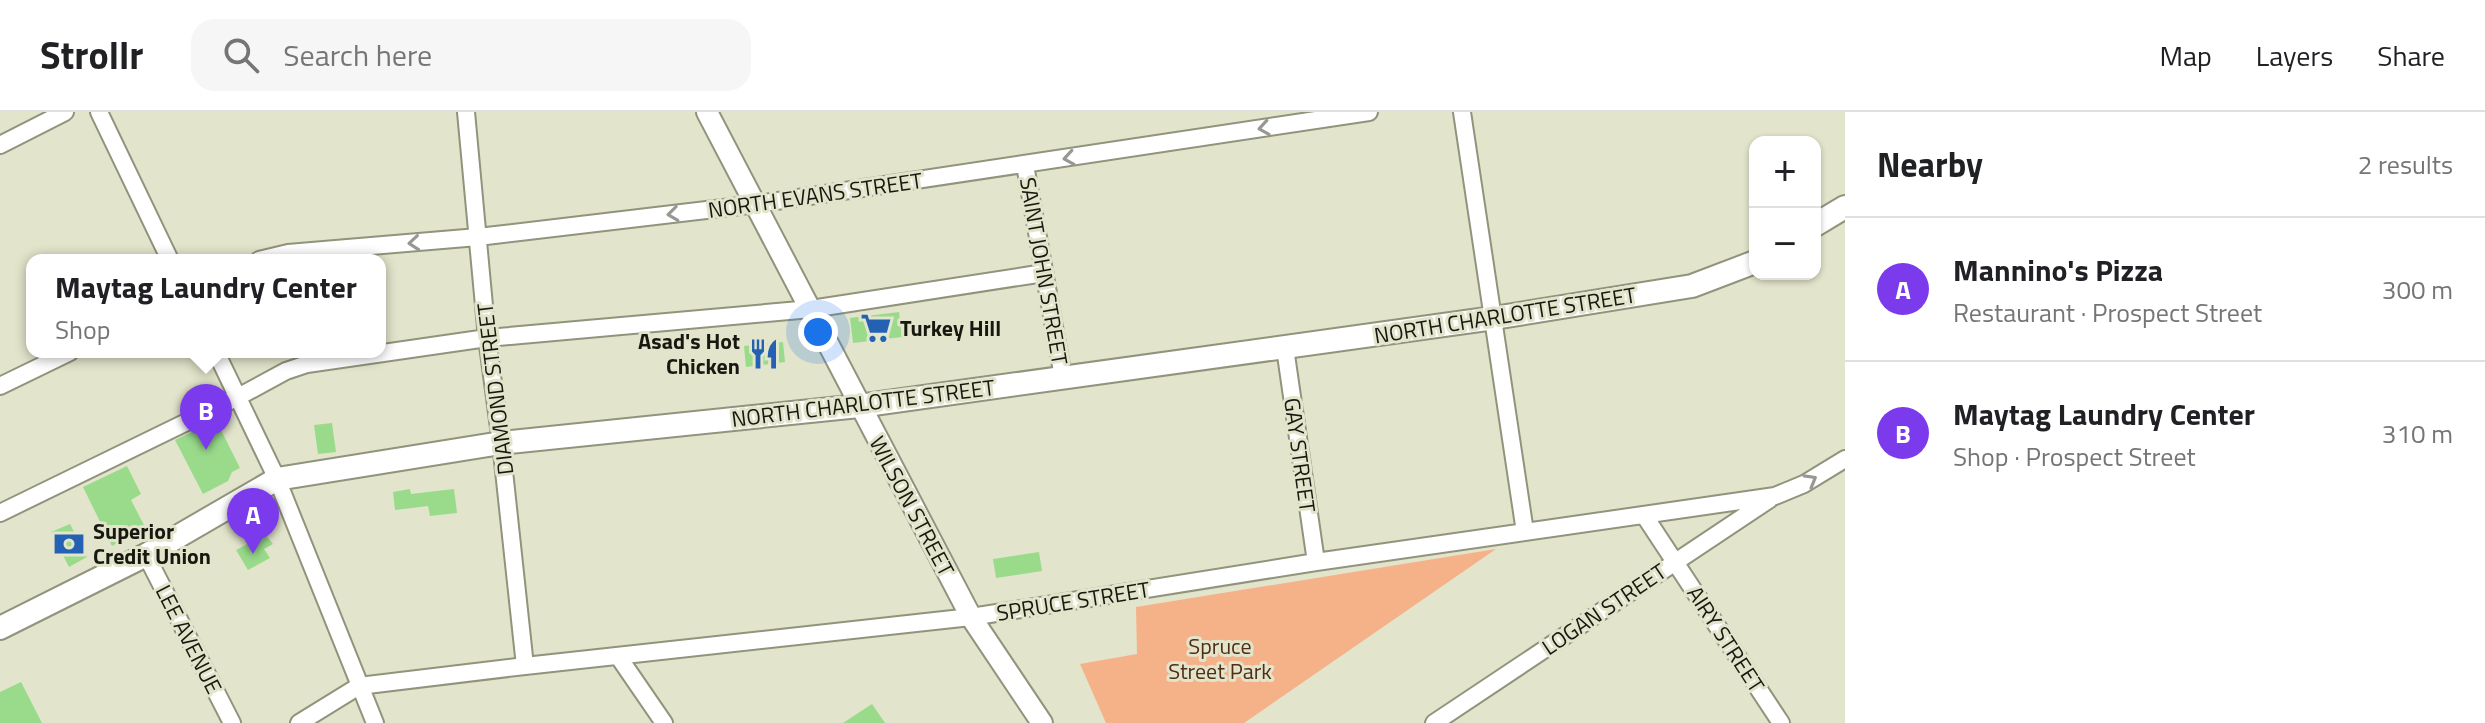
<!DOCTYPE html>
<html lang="en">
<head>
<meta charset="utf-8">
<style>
  :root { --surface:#fff; --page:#f6f6f6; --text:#202124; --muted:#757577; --line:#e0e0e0; --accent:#7c3aed }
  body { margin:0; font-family:"Titillium Web",sans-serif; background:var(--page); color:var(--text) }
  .controls { position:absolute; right:24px; top:24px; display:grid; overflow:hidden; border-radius:16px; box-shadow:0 2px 6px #0004 }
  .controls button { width:72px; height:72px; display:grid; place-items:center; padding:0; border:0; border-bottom:2px solid var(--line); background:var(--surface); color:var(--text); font:40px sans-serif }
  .you { position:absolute; left:818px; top:220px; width:28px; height:28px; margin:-20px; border:6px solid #fff; border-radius:50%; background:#1a73e8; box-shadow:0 0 0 12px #1a73e833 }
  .badge { display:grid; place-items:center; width:52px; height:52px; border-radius:50%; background:var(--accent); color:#fff; font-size:26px; font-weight:700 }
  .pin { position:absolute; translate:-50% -66px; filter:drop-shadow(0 2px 4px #0008) }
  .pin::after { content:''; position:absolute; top:42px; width:28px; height:24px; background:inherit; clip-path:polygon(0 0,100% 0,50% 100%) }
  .popup { position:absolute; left:26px; top:142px; width:360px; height:104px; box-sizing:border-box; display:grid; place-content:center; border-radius:16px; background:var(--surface); filter:drop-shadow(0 2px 6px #0005); font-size:26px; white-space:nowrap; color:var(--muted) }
  .popup b { font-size:30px; color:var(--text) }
  .popup::after { content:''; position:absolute; left:50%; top:100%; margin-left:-16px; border:16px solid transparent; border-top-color:var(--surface) }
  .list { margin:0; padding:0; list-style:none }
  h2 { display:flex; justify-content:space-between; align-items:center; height:104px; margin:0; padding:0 32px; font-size:34px }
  h2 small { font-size:26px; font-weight:400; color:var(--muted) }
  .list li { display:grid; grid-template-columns:52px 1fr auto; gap:24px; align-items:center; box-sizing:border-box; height:144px; padding:0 32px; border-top:2px solid var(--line) }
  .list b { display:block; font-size:30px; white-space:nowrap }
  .list p { margin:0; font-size:26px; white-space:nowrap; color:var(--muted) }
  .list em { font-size:26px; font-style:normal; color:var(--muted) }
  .icon { flex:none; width:44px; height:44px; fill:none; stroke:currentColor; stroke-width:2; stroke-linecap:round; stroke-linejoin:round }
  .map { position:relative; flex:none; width:1845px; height:611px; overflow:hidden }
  header { display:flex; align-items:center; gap:48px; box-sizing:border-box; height:112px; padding:0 40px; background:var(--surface); border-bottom:2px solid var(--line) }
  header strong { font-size:38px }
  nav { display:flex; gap:44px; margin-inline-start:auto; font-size:28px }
  .search { width:560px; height:72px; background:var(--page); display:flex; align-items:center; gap:20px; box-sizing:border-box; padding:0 28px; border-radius:24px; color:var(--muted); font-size:30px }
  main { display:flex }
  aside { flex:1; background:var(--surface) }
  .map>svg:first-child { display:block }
  .green { fill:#f5b289 }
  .building { fill:#99db8b }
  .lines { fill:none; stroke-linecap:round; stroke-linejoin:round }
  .minor-casing { stroke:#91937c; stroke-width:20 }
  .tertiary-casing { stroke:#91937c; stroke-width:24 }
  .secondary-casing { stroke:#91937c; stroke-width:26 }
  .minor { stroke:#fff; stroke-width:16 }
  .tertiary { stroke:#fff; stroke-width:20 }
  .secondary { stroke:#fff; stroke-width:22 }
  .oneway { stroke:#979793 }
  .labels { text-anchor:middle; stroke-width:6; stroke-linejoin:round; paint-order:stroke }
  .street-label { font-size:22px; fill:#17180f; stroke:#e2e4cb }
  .poi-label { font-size:22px; font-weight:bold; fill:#17180f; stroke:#e2e4cb; text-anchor:start }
  .park-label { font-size:22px; fill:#502d15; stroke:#e2e4cb }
</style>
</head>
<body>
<header>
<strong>Strollr</strong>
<div class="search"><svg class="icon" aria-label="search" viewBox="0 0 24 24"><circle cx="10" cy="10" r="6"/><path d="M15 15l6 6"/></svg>Search here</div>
<nav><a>Map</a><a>Layers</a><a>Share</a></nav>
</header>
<main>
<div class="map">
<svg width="1845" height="611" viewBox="0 0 1845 611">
  <rect width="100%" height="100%" fill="#e2e4cb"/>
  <path class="green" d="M1496,437L1244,611H1106L1080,552L1137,542L1136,495Z"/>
  <path class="building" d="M899,200L902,225L853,231L850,206Z
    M783,230L785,250L746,255L744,234Z
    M216,308L240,356L232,360L228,369L203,382L175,328Z
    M332,311L336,340L318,342L314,313Z
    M127,354L141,382L131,388L146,417L112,434L83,375Z
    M410,377L411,382L454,377L457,401L430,404L428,394L395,398L393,380Z
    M70,412L87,445L69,455L51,420Z
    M262,419L273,432L264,437L270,446L248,458L236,438L259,426Z
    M1039,440L1042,459L996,466L993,447Z
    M21,570L42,611H0V580Z
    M872,592L885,611H843Z"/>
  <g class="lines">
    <g class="minor-casing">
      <path id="minor" d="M99,0L170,148
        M466,0L487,226L501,331L525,554
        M1462,0L1525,420
        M0,33L65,0
        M1025,53L1063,265
        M259,148L288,141L478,125L757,92L1369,0
        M1285,236L1316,450
        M216,240L277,367L375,611
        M0,274L70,240
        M0,401L238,285L286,259L307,252L487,226L811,197L1044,161
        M1644,403L1781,611
        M146,443L232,611
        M618,544L664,611
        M299,611L359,574L525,554L971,505L1316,450L1775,384L1804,372L1845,347
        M1434,611L1770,387"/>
    </g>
    <g class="tertiary-casing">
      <path id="tertiary" d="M707,0L971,505L1042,611"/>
    </g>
    <g class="secondary-casing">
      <path id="secondary" d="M1815,113L1845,95
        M0,516L146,443L277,367L501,331L859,294L1494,206L1692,174L1755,150"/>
    </g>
    <use href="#minor" class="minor"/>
    <use href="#tertiary" class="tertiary"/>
    <use href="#secondary" class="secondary"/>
  </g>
  <defs><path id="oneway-chevron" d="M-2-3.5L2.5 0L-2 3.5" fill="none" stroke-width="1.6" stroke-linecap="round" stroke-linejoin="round" transform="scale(2)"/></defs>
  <g class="oneway">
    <use href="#oneway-chevron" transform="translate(1264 16) rotate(171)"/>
    <use href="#oneway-chevron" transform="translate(1069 46) rotate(171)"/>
    <use href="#oneway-chevron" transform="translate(673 102) rotate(173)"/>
    <use href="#oneway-chevron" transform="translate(414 131) rotate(175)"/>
    <use href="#oneway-chevron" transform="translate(1811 368) rotate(-30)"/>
  </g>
  <defs>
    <g id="supermarket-bare" transform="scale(2.4)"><path d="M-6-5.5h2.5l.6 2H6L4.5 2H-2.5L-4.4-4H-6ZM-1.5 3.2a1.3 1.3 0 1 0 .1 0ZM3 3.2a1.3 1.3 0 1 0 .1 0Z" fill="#2461b2" stroke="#e2e4cb" stroke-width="2.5" paint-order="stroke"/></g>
    <g id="restaurant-bare" transform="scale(2.4)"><path d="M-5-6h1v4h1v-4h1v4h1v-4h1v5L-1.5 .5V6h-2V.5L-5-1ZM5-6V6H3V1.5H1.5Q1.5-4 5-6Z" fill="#2461b2" stroke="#e2e4cb" stroke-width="2.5" paint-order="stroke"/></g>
    <g id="bank-bare" transform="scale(2.4)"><path d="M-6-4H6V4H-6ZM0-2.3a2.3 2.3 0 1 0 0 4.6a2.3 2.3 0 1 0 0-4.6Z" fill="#2461b2" stroke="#e2e4cb" stroke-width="2.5" paint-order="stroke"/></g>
  </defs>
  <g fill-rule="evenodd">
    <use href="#supermarket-bare" x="876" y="216"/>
    <use href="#restaurant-bare" x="764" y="242"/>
    <use href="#bank-bare" x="69" y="432"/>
  </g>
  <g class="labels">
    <g class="street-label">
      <text transform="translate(815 83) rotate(-8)" y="8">NORTH EVANS STREET</text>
      <text transform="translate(1044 159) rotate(80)" y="8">SAINT JOHN STREET</text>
      <text transform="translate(1505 203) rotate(-9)" y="8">NORTH CHARLOTTE STREET</text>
      <text transform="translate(495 277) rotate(-97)" y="8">DIAMOND STREET</text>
      <text transform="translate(863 291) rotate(-7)" y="8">NORTH CHARLOTTE STREET</text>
      <text transform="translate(1300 343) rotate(82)" y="8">GAY STREET</text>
      <text transform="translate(912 394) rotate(62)" y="8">WILSON STREET</text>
      <text transform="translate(1073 489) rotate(-9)" y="8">SPRUCE STREET</text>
      <text transform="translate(1604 497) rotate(-34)" y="8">LOGAN STREET</text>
      <text transform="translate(189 527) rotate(63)" y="8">LEE AVENUE</text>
      <text transform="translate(1726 527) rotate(57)" y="8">AIRY STREET</text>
    </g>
    <g class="poi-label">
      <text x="900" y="224">Turkey Hill</text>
      <text x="740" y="237" text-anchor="end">Asad's Hot<tspan x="740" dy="25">Chicken</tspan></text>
      <text x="93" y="427">Superior<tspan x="93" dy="25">Credit Union</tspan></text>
    </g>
    <g class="park-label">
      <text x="1220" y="542">Spruce<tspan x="1220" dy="25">Street Park</tspan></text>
    </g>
  </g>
</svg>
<div class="controls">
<button>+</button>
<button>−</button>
</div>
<div class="you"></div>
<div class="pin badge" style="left:253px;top:442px">A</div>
<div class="pin badge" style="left:206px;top:338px">B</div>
<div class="popup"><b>Maytag Laundry Center</b>Shop</div>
</div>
<aside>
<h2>Nearby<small>2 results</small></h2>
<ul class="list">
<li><span class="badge">A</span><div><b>Mannino's Pizza</b><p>Restaurant · Prospect Street</p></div><em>300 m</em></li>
<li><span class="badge">B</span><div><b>Maytag Laundry Center</b><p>Shop · Prospect Street</p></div><em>310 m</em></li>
</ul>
</aside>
</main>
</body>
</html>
